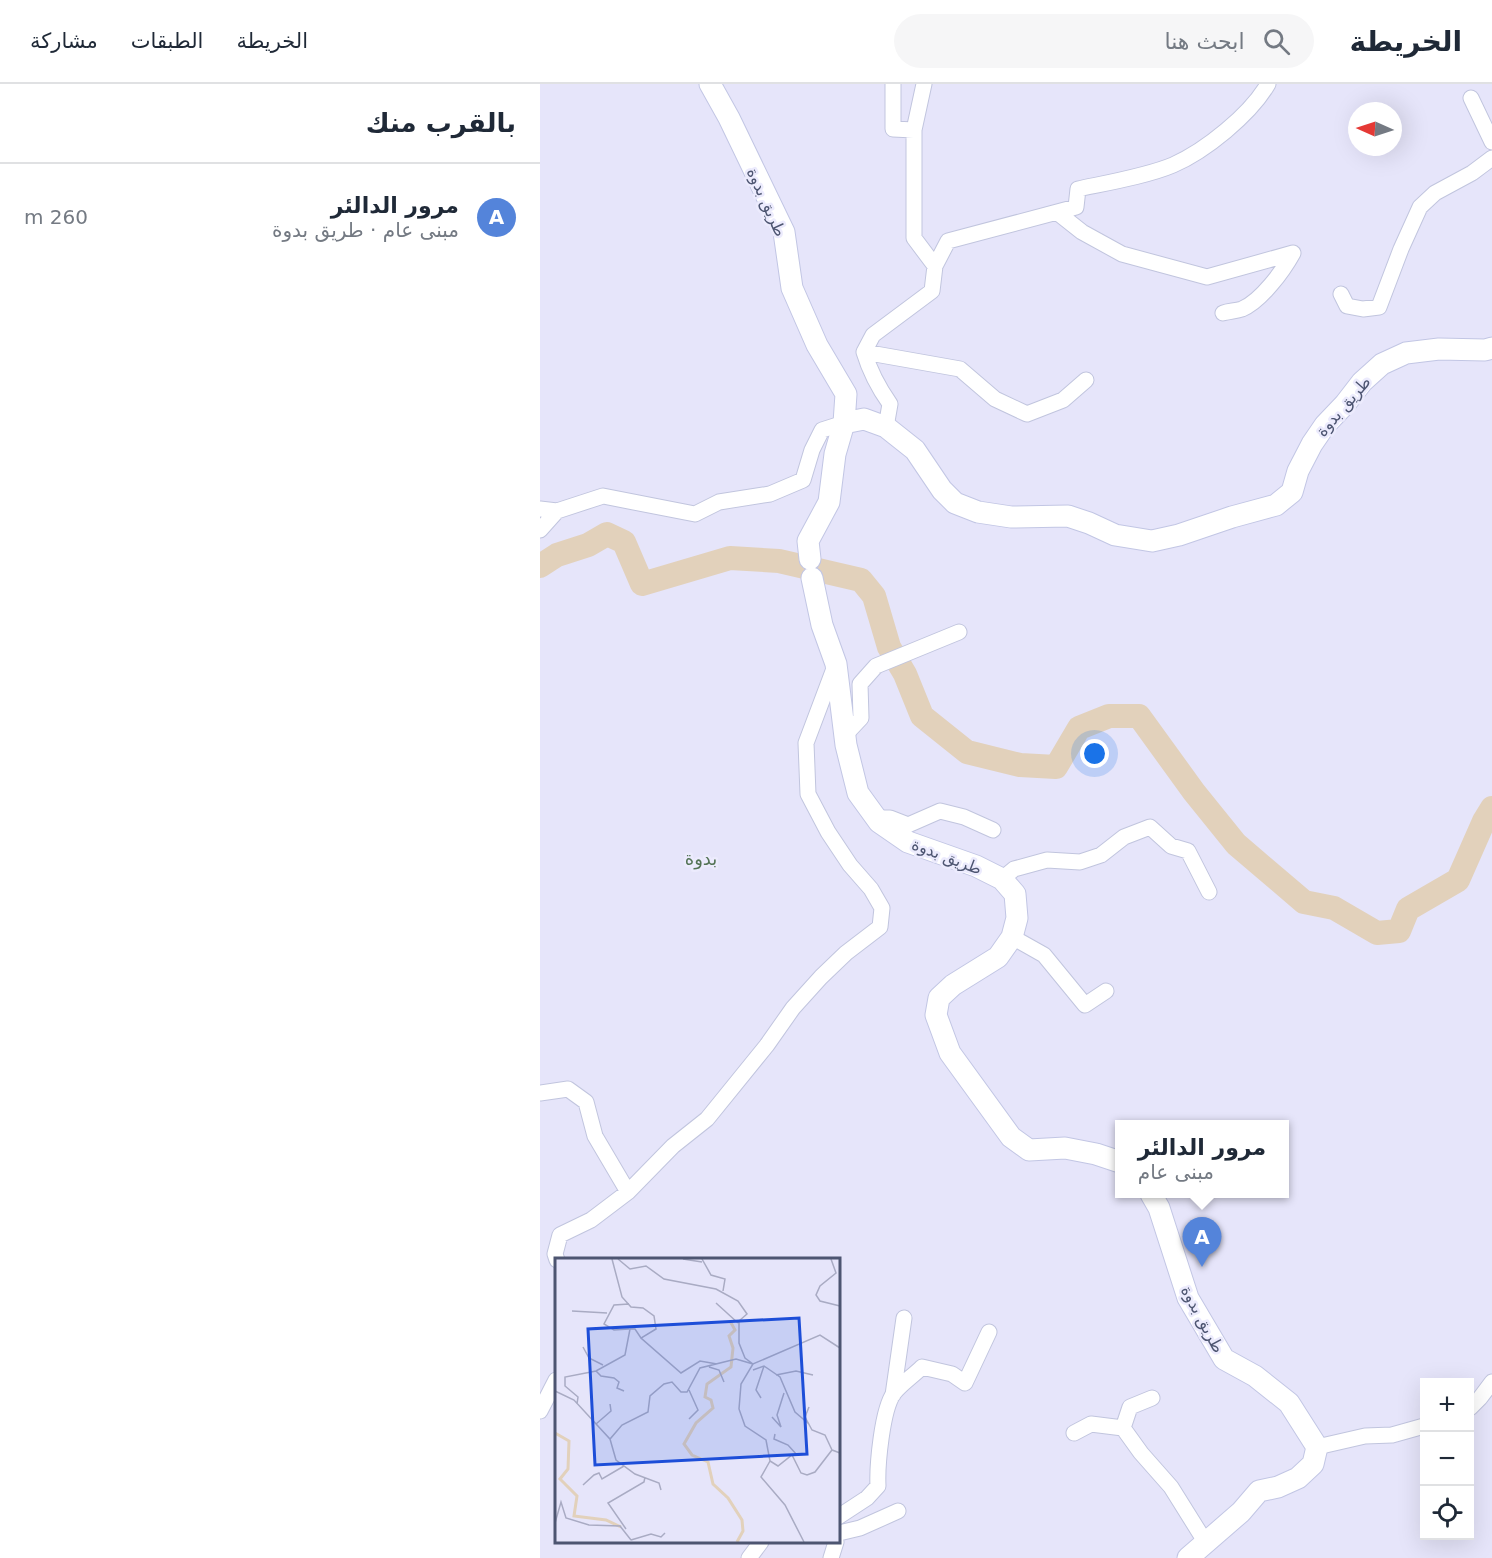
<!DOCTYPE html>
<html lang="ar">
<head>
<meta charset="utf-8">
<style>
  :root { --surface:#fff; --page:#f6f6f7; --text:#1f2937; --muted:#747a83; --line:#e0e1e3; --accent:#5484da }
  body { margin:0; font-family:"DejaVu Sans",Cairo,sans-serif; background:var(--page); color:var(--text); direction:rtl }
  .controls { position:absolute; right:18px; bottom:18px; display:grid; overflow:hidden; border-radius:0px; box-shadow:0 6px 24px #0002 }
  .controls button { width:54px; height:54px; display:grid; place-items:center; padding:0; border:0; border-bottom:2px solid var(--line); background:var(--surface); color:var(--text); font:30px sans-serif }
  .compass { position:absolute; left:808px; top:18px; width:54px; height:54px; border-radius:50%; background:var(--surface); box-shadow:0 6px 24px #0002; rotate:273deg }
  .you { position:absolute; left:555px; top:670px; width:21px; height:21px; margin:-15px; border:4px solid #fff; border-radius:50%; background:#1a73e8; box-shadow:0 0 0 9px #1a73e833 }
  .badge { display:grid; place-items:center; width:39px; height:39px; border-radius:50%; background:var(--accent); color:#fff; font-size:20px; font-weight:700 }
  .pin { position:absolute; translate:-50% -50px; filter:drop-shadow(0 2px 3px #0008) }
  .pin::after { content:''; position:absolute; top:32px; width:21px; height:18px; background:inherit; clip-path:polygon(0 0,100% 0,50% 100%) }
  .popup { position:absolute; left:575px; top:1036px; width:174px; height:78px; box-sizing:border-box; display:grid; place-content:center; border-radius:0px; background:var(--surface); filter:drop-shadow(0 2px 4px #0005); font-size:20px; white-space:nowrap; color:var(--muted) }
  .popup b { font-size:22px; color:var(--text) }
  .popup::after { content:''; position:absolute; left:50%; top:100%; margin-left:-12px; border:12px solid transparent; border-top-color:var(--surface) }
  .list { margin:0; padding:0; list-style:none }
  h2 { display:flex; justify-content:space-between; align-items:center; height:78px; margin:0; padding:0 24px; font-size:26px }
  h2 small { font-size:20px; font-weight:400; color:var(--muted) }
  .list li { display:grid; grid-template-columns:39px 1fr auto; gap:18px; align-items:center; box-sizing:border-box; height:108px; padding:0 24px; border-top:2px solid var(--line) }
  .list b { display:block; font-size:22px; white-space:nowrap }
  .list p { margin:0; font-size:20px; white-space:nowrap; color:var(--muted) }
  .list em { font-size:20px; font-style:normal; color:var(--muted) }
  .icon { flex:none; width:33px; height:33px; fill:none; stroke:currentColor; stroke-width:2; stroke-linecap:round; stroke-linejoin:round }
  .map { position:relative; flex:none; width:952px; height:1474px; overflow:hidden; direction:ltr }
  header { display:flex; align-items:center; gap:36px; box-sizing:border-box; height:84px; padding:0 30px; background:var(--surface); border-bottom:2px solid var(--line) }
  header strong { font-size:28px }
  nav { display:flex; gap:33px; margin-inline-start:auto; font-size:21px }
  .search { width:420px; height:54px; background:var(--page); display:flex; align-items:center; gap:15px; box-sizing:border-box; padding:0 21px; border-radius:33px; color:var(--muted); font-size:22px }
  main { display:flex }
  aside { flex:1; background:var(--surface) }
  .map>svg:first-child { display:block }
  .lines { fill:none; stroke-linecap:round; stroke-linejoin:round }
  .river { stroke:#e2d1bb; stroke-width:24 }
  .street-casing { stroke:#c1c5de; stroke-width:17 }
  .secondary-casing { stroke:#c2c6e4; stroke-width:23 }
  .street { stroke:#fff; stroke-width:15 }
  .secondary { stroke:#fff; stroke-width:21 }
  .labels { text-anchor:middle; stroke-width:5; stroke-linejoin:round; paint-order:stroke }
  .street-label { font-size:16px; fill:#4d5571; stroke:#ecebfd }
  .neighbourhood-label { font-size:18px; fill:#537355; stroke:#ecebfd }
  .inset-river { fill:none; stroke:#e2d1bb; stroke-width:3 }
  .inset-road { fill:none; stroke:#a9abc3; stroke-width:1.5 }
  .view { fill:#1d4ed8; fill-opacity:0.15; stroke:#1d4ed8; stroke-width:3 }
  .inset-edge { fill:none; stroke:#4d5571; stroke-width:3 }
</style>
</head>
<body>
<header>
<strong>الخريطة</strong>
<div class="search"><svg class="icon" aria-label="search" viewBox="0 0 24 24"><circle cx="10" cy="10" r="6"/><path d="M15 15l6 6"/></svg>ابحث هنا</div>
<nav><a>الخريطة</a><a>الطبقات</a><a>مشاركة</a></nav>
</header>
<main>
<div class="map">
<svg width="952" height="1474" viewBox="0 0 952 1474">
  <rect width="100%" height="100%" fill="#e6e5fa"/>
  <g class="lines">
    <path class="river" d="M0,482L17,471L48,461L67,450L84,458L102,500L190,474L239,477L321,496L334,512L349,563L365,590L382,632L427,668L480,681L516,683L539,644L569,632H599L654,708L696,760L764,818L794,824L837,849L859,847L868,825L918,796L944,737L952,724"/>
    <g class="street-casing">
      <path id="street" d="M353,0V45L374,46
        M384,0L374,46V154L395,182
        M931,14L952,58
        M518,129L542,148L582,170L667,193L753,169C743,187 721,217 702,225C696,227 689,227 683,229
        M801,210L807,222L823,225L839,223L861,165L880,123L895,109L932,89L952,74
        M324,268L420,285L455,315L487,330L523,316L546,296
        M346,343L350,320C338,303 330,288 324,268L333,251L392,207L395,182L408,157L536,123L538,105C566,99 607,92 633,81C665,67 710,31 728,0
        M0,425L17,427L63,412L155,430L179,418L230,410L263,396L272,366L282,346L304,339
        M0,446L17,427
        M305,651L321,634L320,600L336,582L419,548
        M335,734H350L368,741L400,727L424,733L453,746
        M462,795L474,785L507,776L540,778L561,771L584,753L610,743L631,762L648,767L669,808
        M472,853L504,871L545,921L566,907
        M0,1009L28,1005L46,1018L55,1052L88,1108L133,1062L167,1035L227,961L253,924L281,893L306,869L340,843L342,824L331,805L310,781L288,748L268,710L266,659L295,582
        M17,1176L15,1170L20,1151L51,1136L88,1108
        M353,1311L364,1234
        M930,1324L940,1314L952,1298
        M0,1327L16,1296
        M583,1344L590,1323L612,1314
        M534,1349L551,1340L583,1344L601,1369L631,1403L666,1459
        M777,1363L825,1352L852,1351L884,1342
        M298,1433L327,1414L338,1402C337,1382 342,1325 354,1309C361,1300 373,1292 382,1283L412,1290L425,1299L449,1248
        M299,1449L320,1444L358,1427
        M209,1474L221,1458
        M291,1474L296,1458"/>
    </g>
    <g class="secondary-casing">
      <path id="secondary" d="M170,0L189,34L244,148L252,204L277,261L306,310L304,339
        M270,475L268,457L289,418L295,370L304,339L324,335L346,343L375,366L402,406L415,419L438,428L471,433L528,432L549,439L575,451L612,457L639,451L692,433L736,421L752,408L758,387L772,360L785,341L805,320L822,298L842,280L866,269L899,265L945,266L952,264
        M272,494L282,541L296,580L306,661L318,709L339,738L368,758L436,782L462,795L475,810L477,834L472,853L458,873L413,901L399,914L396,931L410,969L471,1053L489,1066L525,1064L556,1070L580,1078
        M611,1110L619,1124L648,1214L684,1275L715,1292L749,1319L777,1363L773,1380L758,1394L738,1403L719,1407L701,1428L648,1474"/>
    </g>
    <use href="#street" class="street"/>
    <use href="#secondary" class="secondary"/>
  </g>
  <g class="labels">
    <g class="street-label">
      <text transform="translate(227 118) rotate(66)" y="6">طريق بدوة</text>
      <text transform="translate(803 322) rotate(-49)" y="6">طريق بدوة</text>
      <text transform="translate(407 772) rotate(21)" y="6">طريق بدوة</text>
      <text transform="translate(663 1235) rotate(62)" y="6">طريق بدوة</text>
    </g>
    <g class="neighbourhood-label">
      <text x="161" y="781">بدوة</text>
    </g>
  </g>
  <g transform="translate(15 1174)">
    <rect width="285" height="285" fill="#e6e5fa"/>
    <path class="inset-river" d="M175,63L180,72L174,78L178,90L176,109L152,126L150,139L156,142L158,150L141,165L129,186L137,197L153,204L158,226L173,240L187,262L188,273L182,284M0,175L14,183L13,211L5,221L22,238L19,258L51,262L66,269"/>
    <path class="inset-road" d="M57,1L67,39L76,49L88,50L99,58L101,71L86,80L126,115L145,103L162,106M63,1L75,11L91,8L109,21L161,31L183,43L192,56L184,63V85L190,100L198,106L265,77L285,90M128,1L147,4M147,1L156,17L170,21L168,33M276,1L281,15L265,28L261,37L265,43L285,48M161,45L183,65M17,53L52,55M74,71L59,72L49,66L59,47L74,46M28,89L34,100L48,107M154,109L164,112L169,124M198,112L209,108L225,119L240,154L254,166M41,113L46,118L59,120L64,124L62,130L69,133M221,117L241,113L258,117M0,133L19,142L55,181L67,167L93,154L95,138L109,126L117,124L126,134H132L145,110L181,101L198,106L186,126L184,151L190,168L211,182L215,203L223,208L237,197L246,215L252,217L260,214L277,192L285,195M206,140L201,132L209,108M22,146L23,139L10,128V119L41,113L70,97L75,71H80L86,80M254,149L250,159L257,172L270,177L277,192M217,159L226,169L222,157L229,135M134,161L143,152L134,132M41,166L56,153L55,146M220,176L219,181L233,187L242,197M55,181L61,202L80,216L104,225L106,232M215,203L206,219L230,247L249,284M28,227L39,217L44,215L47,221L69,208M0,265L6,244L11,260L34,267L65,268L76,282M71,271L53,245L89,224L90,219M76,282L96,276L106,279L110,275"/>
    <path class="view" d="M244,60L252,196L40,207L33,71Z"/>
    <rect width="285" height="285" class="inset-edge"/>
  </g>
</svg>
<div class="controls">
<button>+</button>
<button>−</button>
<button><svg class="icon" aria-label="locate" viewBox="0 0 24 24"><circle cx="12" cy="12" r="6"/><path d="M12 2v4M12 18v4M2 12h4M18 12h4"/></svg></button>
</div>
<svg class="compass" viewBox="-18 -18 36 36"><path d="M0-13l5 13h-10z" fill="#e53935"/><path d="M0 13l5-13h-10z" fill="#747a83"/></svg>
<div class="you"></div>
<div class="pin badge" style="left:662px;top:1183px">A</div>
<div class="popup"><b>مرور الدالئر</b>مبنى عام</div>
</div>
<aside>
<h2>بالقرب منك<small></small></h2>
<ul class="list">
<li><span class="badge">A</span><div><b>مرور الدالئر</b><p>مبنى عام · طريق بدوة</p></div><em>260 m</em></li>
</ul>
</aside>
</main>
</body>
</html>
